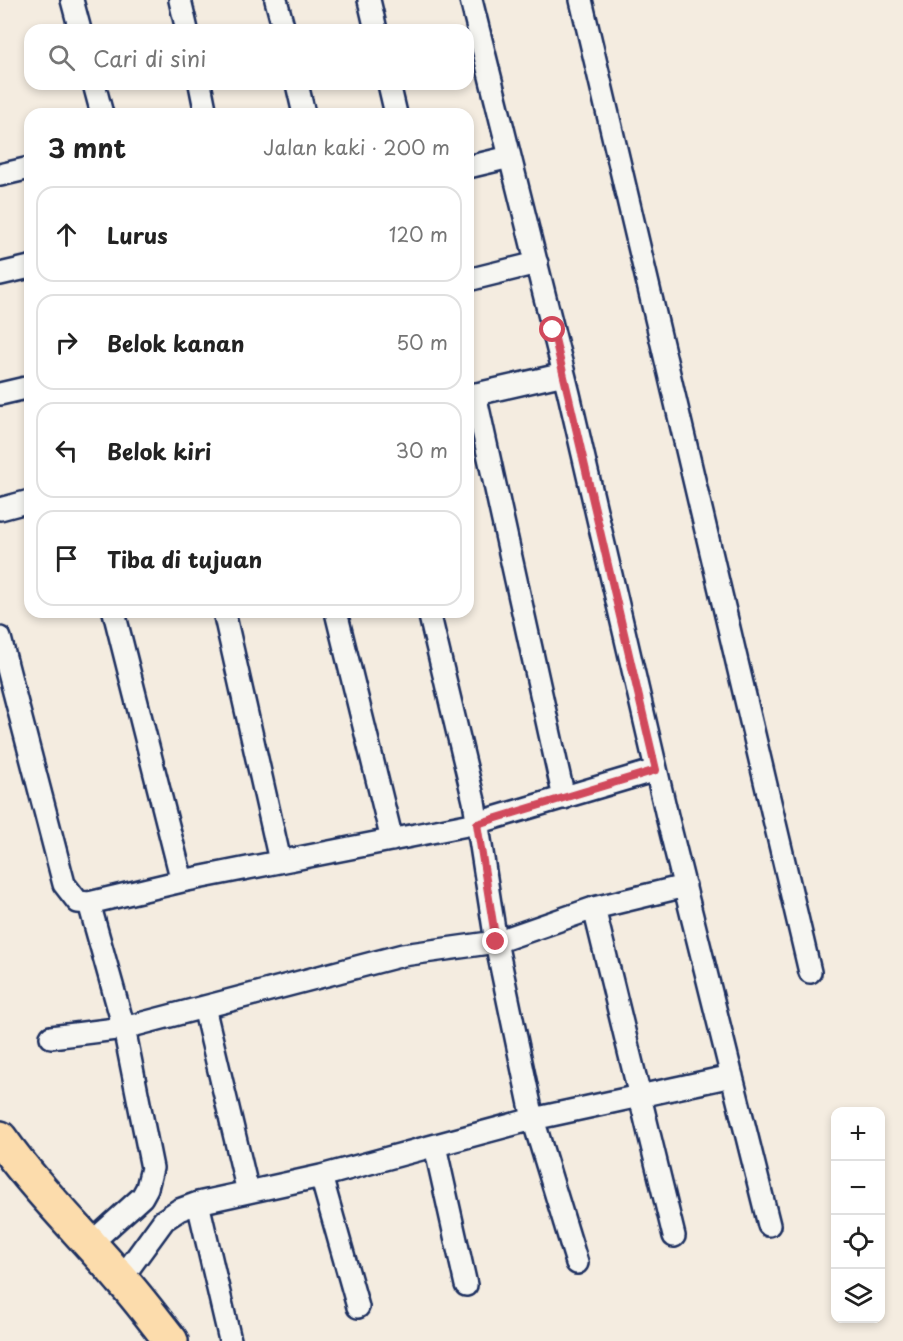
<!DOCTYPE html>
<html lang="id">
<head>
<meta charset="utf-8">
<style>
  :root { --surface:#fff; --page:#f2f2f2; --text:#222; --muted:#767676; --line:#e0e0e0 }
  body { margin:0; font-family:"Playpen Sans",sans-serif; background:var(--page); color:var(--text) }
  .controls { position:absolute; right:18px; bottom:18px; display:grid; overflow:hidden; border-radius:12px; box-shadow:0 3px 9px #0003 }
  .controls button { width:54px; height:54px; display:grid; place-items:center; padding:0; border:0; border-bottom:2px solid var(--line); background:var(--surface); color:var(--text); font:30px sans-serif }
  .stop { position:absolute; width:18px; height:18px; margin:-14px; border:4px solid #d1495b; border-radius:50%; background:#fff }
  .stop.end { background:#d1495b; border-color:#fff; box-shadow:0 2px 6px #0008 }
  .list { margin:0; padding:0; list-style:none }
  h2 { display:flex; justify-content:space-between; align-items:center; height:78px; margin:0; padding:0 24px; font-size:26px }
  h2 small { font-size:20px; font-weight:400; color:var(--muted) }
  .list li { display:grid; grid-template-columns:39px 1fr auto; gap:18px; align-items:center; box-sizing:border-box; height:96px; margin:0 12px 12px; padding:0 12px; border:2px solid var(--line); border-radius:18px }
  .list b { display:block; font-size:22px; white-space:nowrap }
  .list em { font-size:20px; font-style:normal; color:var(--muted) }
  .icon { flex:none; width:33px; height:33px; fill:none; stroke:currentColor; stroke-width:2; stroke-linecap:round; stroke-linejoin:round }
  .map { position:relative; flex:none; width:903px; height:1341px; overflow:hidden }
  .search { position:absolute; background:var(--surface); box-shadow:0 3px 9px #0003; left:24px; top:24px; width:450px; height:66px; display:flex; align-items:center; gap:15px; box-sizing:border-box; padding:0 21px; border-radius:18px; color:var(--muted); font-size:22px }
  .panel { position:absolute; background:var(--surface); box-shadow:0 3px 9px #0003; left:24px; top:108px; width:450px; height:510px; border-radius:18px }
  .map>svg:first-child { display:block }
  .lines { fill:none; stroke-linecap:round; stroke-linejoin:round }
  .minor-casing { stroke:#1b2f5e; stroke-width:26 }
  .trunk-casing { stroke:#1b2f5e; stroke-width:38 }
  .minor { stroke:#f6f6f2; stroke-width:21 }
  .trunk { stroke:#fcdcac; stroke-width:33 }
  .route { stroke:#d1495b; stroke-width:8 }
</style>
</head>
<body>
<div class="map">
<svg width="903" height="1341" viewBox="0 0 903 1341">
  <rect width="100%" height="100%" fill="#f4ece0"/>
  <filter id="ink" filterUnits="userSpaceOnUse"><feTurbulence type="fractalNoise" baseFrequency=".0167" numOctaves="2"/><feDisplacementMap in="SourceGraphic" scale="12" xChannelSelector="R" yChannelSelector="G"/><feConvolveMatrix kernelMatrix="1 2 1 2 8 2 1 2 1" color-interpolation-filters="sRGB"/></filter>
  <g filter="url(#ink)">
    <g class="lines">
      <g class="minor-casing">
        <path id="minor" d="M72,0L80,30
          M180,0L187,30
          M276,0L284,30
          M369,0L376,30
          M471,0L569,394L667,816L769,1225
          M581,0L810,972
          M94,84L102,114
          M200,84L206,114
          M297,84L304,114
          M389,84L396,114
          M468,167L510,157
          M0,175L30,168
          M0,274L30,267
          M468,280L537,263
          M0,394L30,387
          M475,394L564,798
          M468,396L564,374
          M0,509L30,501
          M114,612L182,881
          M224,612L280,861
          M336,612L392,840
          M429,612L474,801L496,942L533,1119L577,1263
          M0,638L64,884L78,902L89,903L182,881L477,823L656,770
          M594,908L674,1236
          M204,1007L248,1192
          M51,1037L124,1028L403,955L496,942L594,908L685,886
          M435,1146L466,1285
          M321,1176L358,1307
          M198,1203L230,1340
          M89,1245L142,1197L147,1188L152,1168L124,1028L89,903
          M121,1279L164,1220L179,1210L198,1203L321,1176L533,1119L732,1076"/>
      </g>
      <g class="trunk-casing">
        <path id="trunk" d="M0,1138C36,1189 81,1232 121,1279C139,1299 155,1321 171,1341"/>
      </g>
      <use href="#minor" class="minor"/>
      <use href="#trunk" class="trunk"/>
    </g>
  </g>
  <g class="lines" filter="url(#ink)">
    <path class="route" d="M496,942L477,824L656,770L553,330"/>
  </g>
</svg>
<div class="controls">
<button>+</button>
<button>−</button>
<button><svg class="icon" aria-label="locate" viewBox="0 0 24 24"><circle cx="12" cy="12" r="6"/><path d="M12 2v4M12 18v4M2 12h4M18 12h4"/></svg></button>
<button><svg class="icon" aria-label="layers" viewBox="0 0 24 24"><path d="M12 4l9 5-9 5-9-5zM3 14l9 5 9-5"/></svg></button>
</div>
<div class="stop" style="left:553px;top:330px"></div>
<div class="stop end" style="left:496px;top:942px"></div>
<div class="search"><svg class="icon" aria-label="search" viewBox="0 0 24 24"><circle cx="10" cy="10" r="6"/><path d="M15 15l6 6"/></svg>Cari di sini</div>
<section class="panel">
<h2>3 mnt<small>Jalan kaki · 200 m</small></h2>
<ul class="list">
<li><svg class="icon" aria-label="ahead" viewBox="0 0 24 24"><path d="M12 20V5M6 11l6-6 6 6"/></svg><div><b>Lurus</b></div><em>120 m</em></li>
<li><svg class="icon" aria-label="right" viewBox="0 0 24 24"><path d="M7 20v-9h11M14 6l5 5-5 5"/></svg><div><b>Belok kanan</b></div><em>50 m</em></li>
<li><svg class="icon" aria-label="left" viewBox="0 0 24 24"><path d="M17 20v-9H6M10 6l-5 5 5 5"/></svg><div><b>Belok kiri</b></div><em>30 m</em></li>
<li><svg class="icon" aria-label="arrive" viewBox="0 0 24 24"><path d="M6 21V4h12l-3 4 3 4H6"/></svg><div><b>Tiba di tujuan</b></div></li>
</ul>
</section>
</div>
</body>
</html>
